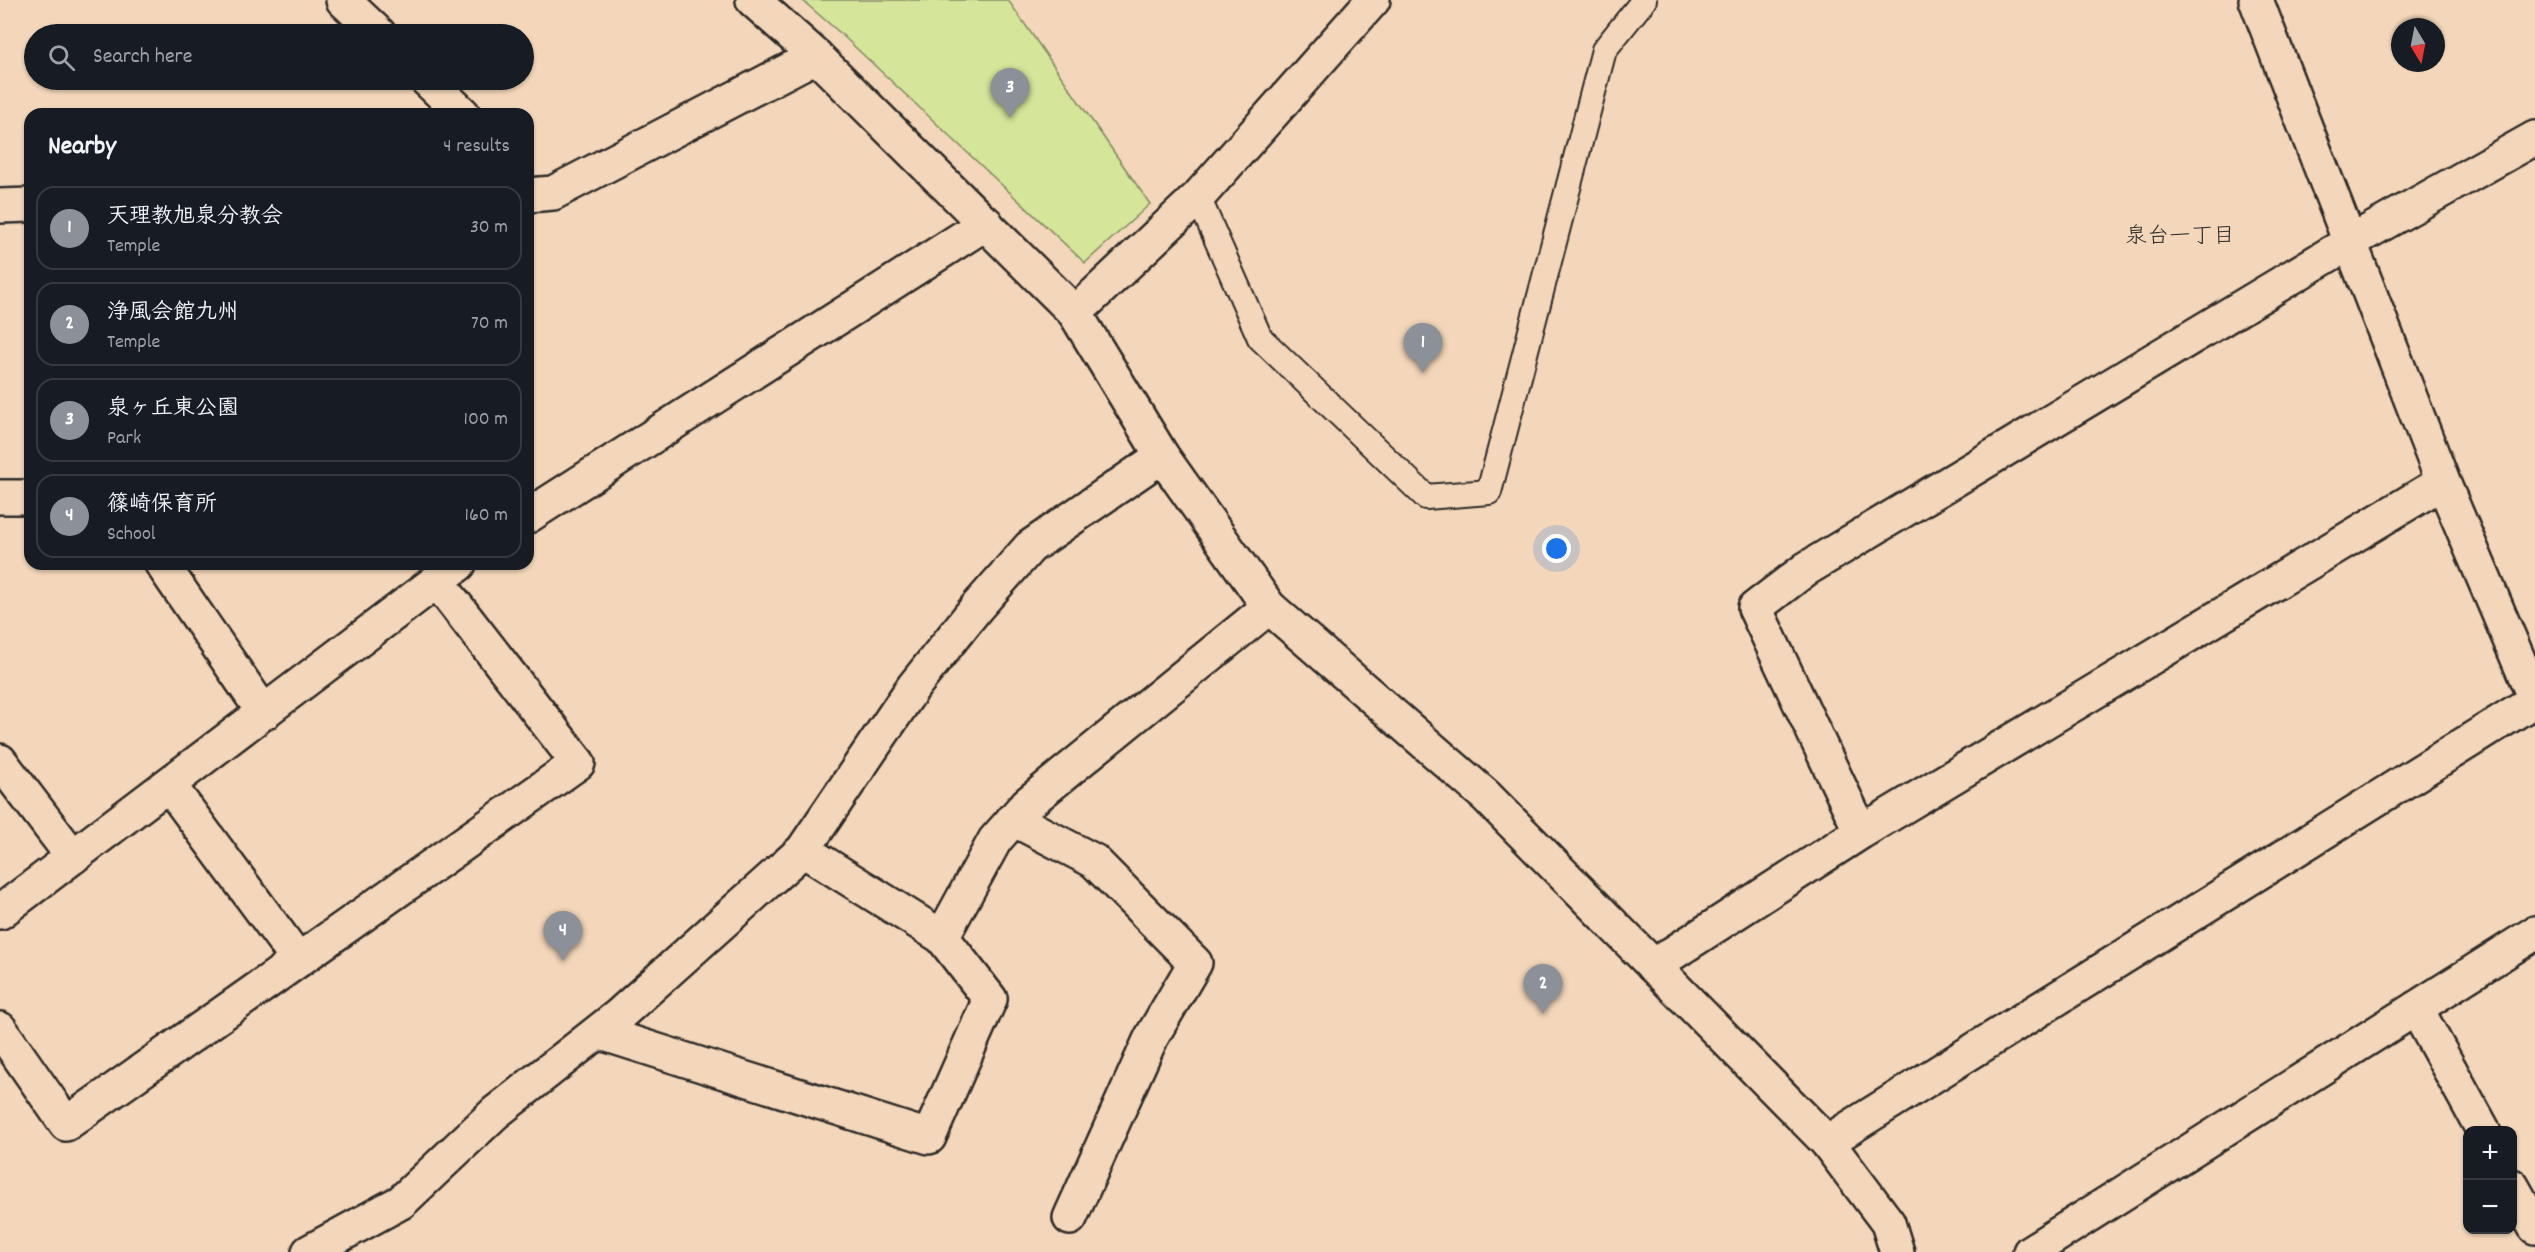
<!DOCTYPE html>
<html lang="en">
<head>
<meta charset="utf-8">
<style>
  :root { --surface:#171b24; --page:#20242c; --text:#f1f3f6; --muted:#9ea1a6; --line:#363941; --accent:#8c9099 }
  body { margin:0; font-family:Dekko,"Klee One",sans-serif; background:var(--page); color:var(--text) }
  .controls { position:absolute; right:18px; bottom:18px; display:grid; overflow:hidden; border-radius:12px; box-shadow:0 2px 4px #0004 }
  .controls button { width:54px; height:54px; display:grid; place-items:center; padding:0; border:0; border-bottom:2px solid var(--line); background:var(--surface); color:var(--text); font:30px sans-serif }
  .compass { position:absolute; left:2391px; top:18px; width:54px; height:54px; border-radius:50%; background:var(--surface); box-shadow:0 2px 4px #0004; rotate:170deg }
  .you { position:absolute; left:1557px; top:549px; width:21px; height:21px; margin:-15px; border:4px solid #fff; border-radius:50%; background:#1a73e8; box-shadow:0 0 0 9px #1a73e833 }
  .badge { display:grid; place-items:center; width:39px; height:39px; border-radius:50%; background:var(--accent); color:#fff; font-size:20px; font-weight:700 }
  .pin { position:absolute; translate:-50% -50px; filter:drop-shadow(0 2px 3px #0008) }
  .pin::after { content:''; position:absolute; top:32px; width:21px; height:18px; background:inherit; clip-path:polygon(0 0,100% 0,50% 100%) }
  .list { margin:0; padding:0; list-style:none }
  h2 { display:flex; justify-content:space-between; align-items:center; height:78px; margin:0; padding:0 24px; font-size:26px }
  h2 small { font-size:20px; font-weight:400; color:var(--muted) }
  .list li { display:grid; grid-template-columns:39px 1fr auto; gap:18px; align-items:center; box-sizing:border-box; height:84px; margin:0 12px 12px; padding:0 12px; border:2px solid var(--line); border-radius:18px }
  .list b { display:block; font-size:22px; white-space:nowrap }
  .list p { margin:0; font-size:20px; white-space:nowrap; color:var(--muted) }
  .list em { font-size:20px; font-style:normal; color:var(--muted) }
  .icon { flex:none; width:33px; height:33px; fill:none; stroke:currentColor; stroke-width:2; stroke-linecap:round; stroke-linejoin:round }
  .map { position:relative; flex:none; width:2535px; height:1252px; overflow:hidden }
  .search { position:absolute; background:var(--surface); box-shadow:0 2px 4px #0004; left:24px; top:24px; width:510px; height:66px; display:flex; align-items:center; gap:15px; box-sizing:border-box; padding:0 21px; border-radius:33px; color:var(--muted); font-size:22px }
  .panel { position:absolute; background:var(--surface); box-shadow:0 2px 4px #0004; left:24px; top:108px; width:510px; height:462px; border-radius:18px }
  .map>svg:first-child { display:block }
  .green { fill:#d5e599; stroke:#808862; stroke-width:1.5 }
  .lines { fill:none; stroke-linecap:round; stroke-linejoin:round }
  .lane-casing { stroke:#2b2b2b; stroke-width:28 }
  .street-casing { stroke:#2b2b2b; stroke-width:38 }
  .secondary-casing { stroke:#2b2b2b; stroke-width:38 }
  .lane { stroke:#f4d7ba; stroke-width:24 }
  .street { stroke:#f4d7ba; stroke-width:33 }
  .secondary { stroke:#f4d7ba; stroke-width:33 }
  .labels { text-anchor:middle; stroke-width:5; stroke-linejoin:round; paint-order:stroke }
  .neighbourhood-label { font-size:22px; fill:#2b2b2b; stroke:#f4d7ba }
</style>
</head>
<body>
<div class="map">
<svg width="2535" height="1252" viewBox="0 0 2535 1252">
  <rect width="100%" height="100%" fill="#f4d7ba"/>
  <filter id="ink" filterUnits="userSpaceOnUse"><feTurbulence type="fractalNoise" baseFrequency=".0167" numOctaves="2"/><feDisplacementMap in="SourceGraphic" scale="12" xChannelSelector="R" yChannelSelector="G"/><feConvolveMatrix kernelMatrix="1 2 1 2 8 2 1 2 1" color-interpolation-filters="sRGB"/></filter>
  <g filter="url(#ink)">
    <path class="green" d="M802,0H1008L1150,204L1085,263L839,32Z"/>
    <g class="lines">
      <g class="lane-casing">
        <path id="lane" d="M1198,197L1260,338L1426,497L1489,492L1604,50L1644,0"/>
      </g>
      <g class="street-casing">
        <path id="street" d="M343,0L379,34
          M2256,0L2443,482L2535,699
          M427,80L463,114
          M528,195L553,193L816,56
          M0,206L30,205
          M1075,313L1198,197L1373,0
          M0,497H30
          M528,516L986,223
          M162,564L264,713
          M0,761L73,857
          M169,785L298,960
          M1013,819L1094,861L1195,963L1151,1038L1070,1218
          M1861,832L1755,608L1806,569L2350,242L2535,138
          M0,912L459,564
          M942,937L995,840L1027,804L1269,607
          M1653,966L1861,832L2443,482
          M2416,1008L2483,1130
          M0,1029L66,1124L578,763L437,581
          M598,1032L929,1137L990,999L942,937L803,850
          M1827,1142L2535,700
          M2512,1186L2535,1227
          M309,1252L401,1202L495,1113L618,1016L803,850L914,686L977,607L1030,547L1162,456
          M2030,1252L2535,933"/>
      </g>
      <g class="secondary-casing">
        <path id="secondary" d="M753,0L816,56L1075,313L1162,456L1269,607L1486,796L1827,1142L1888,1223L1897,1252"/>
      </g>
      <use href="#lane" class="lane"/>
      <use href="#street" class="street"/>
      <use href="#secondary" class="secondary"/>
    </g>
  </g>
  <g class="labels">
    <g class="neighbourhood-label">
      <text x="2180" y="242">泉台一丁目</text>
    </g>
  </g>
</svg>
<div class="controls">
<button>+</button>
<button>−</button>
</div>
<svg class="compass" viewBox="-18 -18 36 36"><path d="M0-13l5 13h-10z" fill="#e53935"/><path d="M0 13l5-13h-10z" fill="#9ea1a6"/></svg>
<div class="you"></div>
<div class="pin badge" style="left:1423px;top:373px">1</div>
<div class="pin badge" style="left:1543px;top:1014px">2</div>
<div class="pin badge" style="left:1010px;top:118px">3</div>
<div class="pin badge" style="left:563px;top:961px">4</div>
<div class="search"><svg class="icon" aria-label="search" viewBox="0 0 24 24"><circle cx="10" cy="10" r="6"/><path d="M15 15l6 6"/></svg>Search here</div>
<section class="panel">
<h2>Nearby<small>4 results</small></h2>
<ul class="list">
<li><span class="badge">1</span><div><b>天理教旭泉分教会</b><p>Temple</p></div><em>30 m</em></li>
<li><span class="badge">2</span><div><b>浄風会館九州</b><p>Temple</p></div><em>70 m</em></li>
<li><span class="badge">3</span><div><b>泉ヶ丘東公園</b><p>Park</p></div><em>100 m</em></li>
<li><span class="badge">4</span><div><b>篠崎保育所</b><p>School</p></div><em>160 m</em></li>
</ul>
</section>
</div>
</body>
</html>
